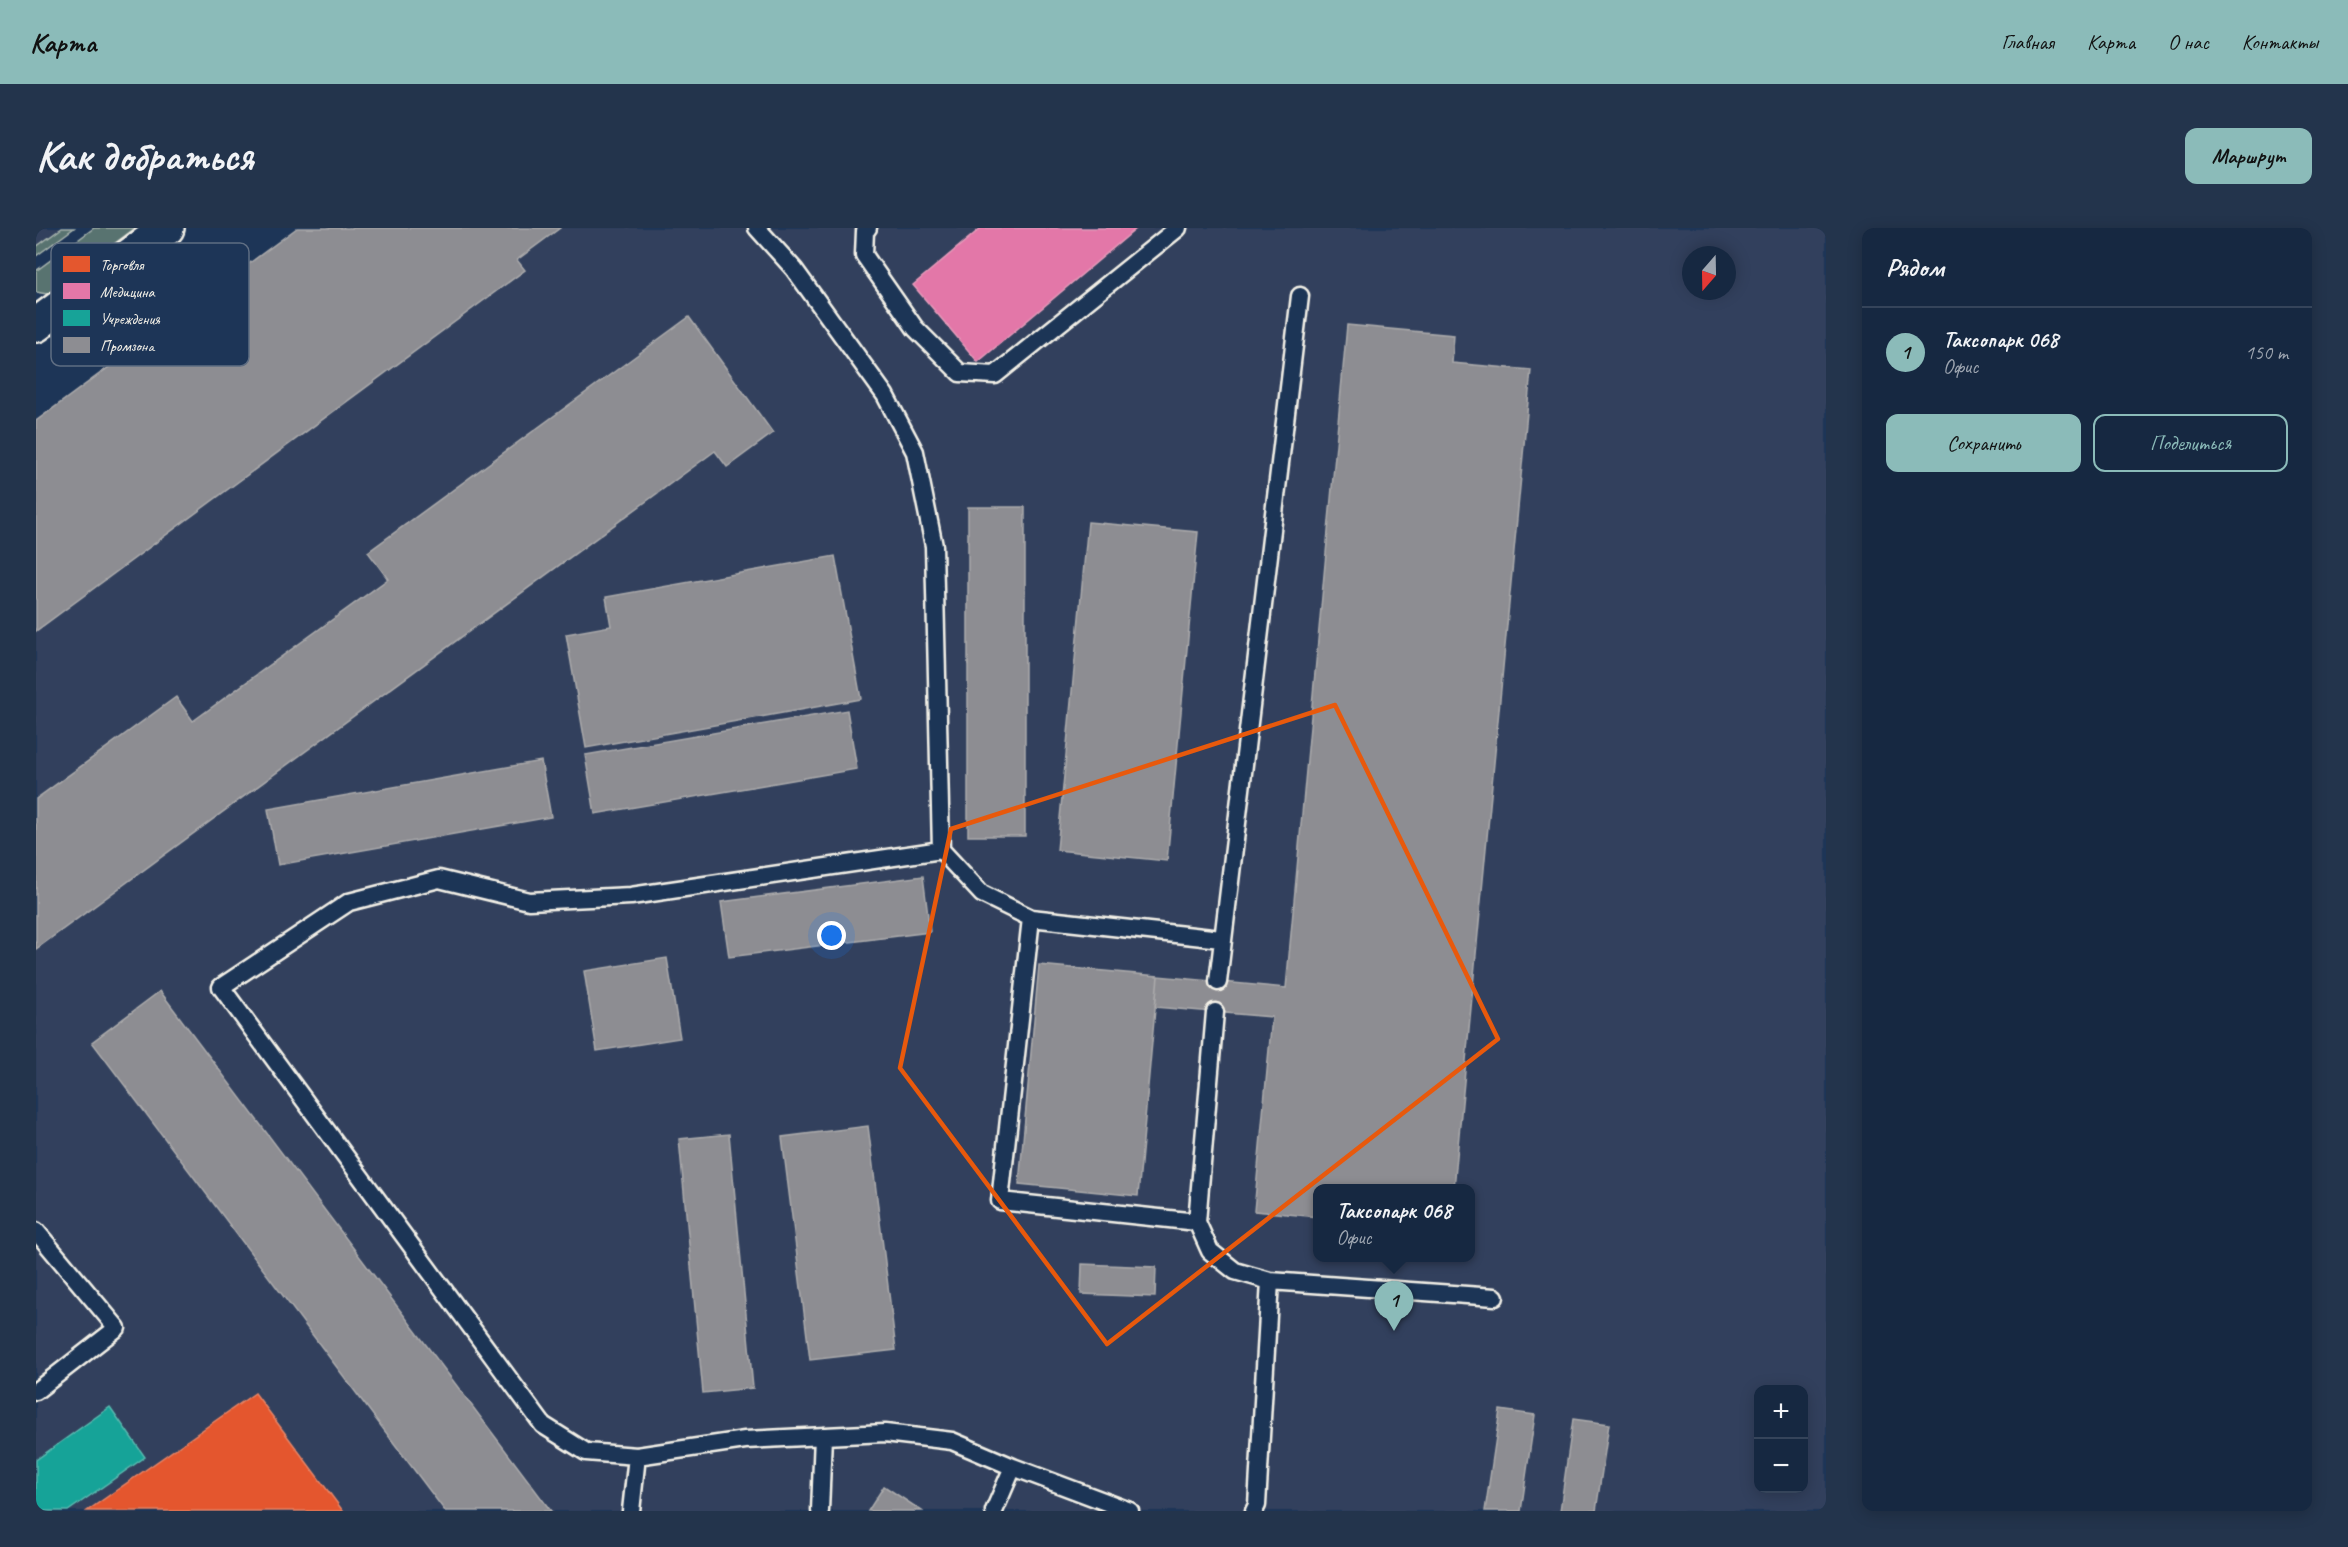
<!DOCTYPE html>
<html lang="ru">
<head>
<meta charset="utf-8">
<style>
  :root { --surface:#162841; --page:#23344c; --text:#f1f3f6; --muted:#9ea6b1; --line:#35445a; --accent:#8bbbb9 }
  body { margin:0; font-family:Caveat,sans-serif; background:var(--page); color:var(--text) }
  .controls { position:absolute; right:18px; bottom:18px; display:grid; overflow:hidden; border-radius:12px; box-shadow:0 3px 15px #0003 }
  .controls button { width:54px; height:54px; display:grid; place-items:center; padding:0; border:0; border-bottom:2px solid var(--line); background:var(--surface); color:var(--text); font:30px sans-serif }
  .compass { position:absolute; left:1646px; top:18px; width:54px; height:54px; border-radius:50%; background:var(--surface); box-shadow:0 3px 15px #0003; rotate:200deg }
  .you { position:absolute; left:796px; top:708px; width:21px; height:21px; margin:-15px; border:4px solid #fff; border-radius:50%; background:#1a73e8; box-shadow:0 0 0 9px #1a73e833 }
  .badge { display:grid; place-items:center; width:39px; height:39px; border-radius:50%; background:var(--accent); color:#111; font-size:20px; font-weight:700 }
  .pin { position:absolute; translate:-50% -50px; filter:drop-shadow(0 2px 3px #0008) }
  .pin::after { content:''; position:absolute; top:32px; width:21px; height:18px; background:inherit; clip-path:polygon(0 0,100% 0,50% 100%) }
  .popup { position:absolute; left:1277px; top:956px; width:162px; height:78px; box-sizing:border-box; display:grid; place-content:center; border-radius:12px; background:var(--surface); filter:drop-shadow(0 2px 4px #0005); font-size:20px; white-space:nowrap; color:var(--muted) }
  .popup b { font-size:22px; color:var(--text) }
  .popup::after { content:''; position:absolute; left:50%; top:100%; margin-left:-12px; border:12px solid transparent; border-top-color:var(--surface) }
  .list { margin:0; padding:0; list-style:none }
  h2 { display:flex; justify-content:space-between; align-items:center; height:78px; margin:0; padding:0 24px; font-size:26px }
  h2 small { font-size:20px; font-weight:400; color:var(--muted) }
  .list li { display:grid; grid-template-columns:39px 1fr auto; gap:18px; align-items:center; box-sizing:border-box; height:90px; padding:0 24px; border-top:2px solid var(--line) }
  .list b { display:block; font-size:22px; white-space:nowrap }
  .list p { margin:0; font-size:20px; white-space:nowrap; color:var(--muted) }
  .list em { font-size:20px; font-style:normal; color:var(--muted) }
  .actions { display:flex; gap:12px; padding:18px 24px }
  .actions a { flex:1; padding:14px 0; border:2px solid var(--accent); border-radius:12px; text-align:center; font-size:21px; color:var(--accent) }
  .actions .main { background:var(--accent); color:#111 }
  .map { position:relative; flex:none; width:1790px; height:1283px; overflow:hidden; border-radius:12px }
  header { display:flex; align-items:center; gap:36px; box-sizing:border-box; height:84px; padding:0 30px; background:var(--accent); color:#111 }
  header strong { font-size:28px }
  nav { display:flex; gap:33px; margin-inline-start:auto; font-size:21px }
  .intro { display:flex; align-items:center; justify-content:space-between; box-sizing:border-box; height:144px; padding:0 36px }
  h1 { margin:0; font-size:42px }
  .button { padding:15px 27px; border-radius:12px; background:var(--accent); color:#111; font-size:21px; font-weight:700 }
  main { display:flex; gap:36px; padding:0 36px }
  aside { flex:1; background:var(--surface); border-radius:12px; box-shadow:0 3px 15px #0003 }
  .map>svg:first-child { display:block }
  .built { fill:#31415d; fill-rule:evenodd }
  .green { fill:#587370; stroke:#a6b2ac; stroke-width:1.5 }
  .shops { fill:#e4572e; stroke:#e98566; stroke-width:1.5 }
  .health { fill:#e377a8; stroke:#e89cbb; stroke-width:1.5 }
  .public { fill:#17a398; stroke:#59bab0; stroke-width:1.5 }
  .industry { fill:#8d8d92; stroke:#acabac; stroke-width:1.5 }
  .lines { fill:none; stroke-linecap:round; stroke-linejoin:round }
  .lane-casing { stroke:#f4f1e8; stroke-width:21 }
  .street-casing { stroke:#f4f1e8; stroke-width:38 }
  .lane { stroke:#1d3557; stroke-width:16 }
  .street { stroke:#1d3557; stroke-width:33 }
  .marked { fill:none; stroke:#e8590c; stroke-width:4.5; stroke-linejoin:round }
  .key { fill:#1d3557; stroke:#5e6d82; stroke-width:1.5 }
  .key-label { font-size:16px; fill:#f4f1e8 }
</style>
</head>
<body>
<header>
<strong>Карта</strong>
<nav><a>Главная</a><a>Карта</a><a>О нас</a><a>Контакты</a></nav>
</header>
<div class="intro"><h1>Как добраться</h1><a class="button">Маршрут</a></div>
<main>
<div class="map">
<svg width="1790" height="1283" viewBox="0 0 1790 1283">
  <rect width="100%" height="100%" fill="#1d3557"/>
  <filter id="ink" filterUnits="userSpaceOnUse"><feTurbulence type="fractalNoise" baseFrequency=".0167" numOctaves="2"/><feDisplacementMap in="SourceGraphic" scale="12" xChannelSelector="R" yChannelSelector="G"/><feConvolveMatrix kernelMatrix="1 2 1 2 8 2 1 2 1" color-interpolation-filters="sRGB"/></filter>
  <g filter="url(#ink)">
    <path class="built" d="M0,0H26L0,19Z
      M261,0H1790V1283H0V193ZM1655,27H1691V63H1655ZM1282,960H1434V1030H1282ZM1722,1162H1768V1260H1722Z"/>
    <path class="green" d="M26,0H38L0,28V19Z
      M58,0H99L11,66L0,64V43Z"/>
    <path class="shops" d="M219,1165L307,1283H51Z"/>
    <path class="health" d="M945,0H1101L942,134L877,57Z"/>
    <path class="public" d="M74,1179L109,1229L32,1283H0V1232Z"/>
    <path class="industry" d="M261,0H524L481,32L489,42L0,403V193Z
      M653,89L737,205L691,239L679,223L0,721V571L140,469L157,493L352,351L332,324Z
      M1311,97L1418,107L1416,135L1495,142L1418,960H1282V989L1218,983L1236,789L1119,779L1122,748L1250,760Z
      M932,279H989V608H932Z
      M1052,294L1162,304L1131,633L1021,622Z
      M799,328L825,471L550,520L530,406L575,398L570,369Z
      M811,482L821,541L559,586L549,527Z
      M505,533L515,589L242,637L232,581Z
      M887,648L894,704L693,729L685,674Z
      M631,730L644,810L561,823L548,743Z
      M1003,737L1122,748L1102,968L983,956Z
      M124,763L515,1283H409L56,814Z
      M832,898L860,1122L774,1132L746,909Z
      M693,906L717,1160L667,1165L643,911Z
      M1046,1036L1120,1039L1119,1069L1045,1066Z
      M1464,1182L1499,1187L1485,1283H1449Z
      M1537,1191L1573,1196L1560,1283H1524Z
      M848,1258L886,1283H832Z"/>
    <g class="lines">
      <g class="lane-casing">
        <path id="lane" d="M721,0L758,41L849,167L879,224L898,318L905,622L595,668L493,673L403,651L313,674L185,759L507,1197L550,1224L601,1228L709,1212L849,1205L916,1213L977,1239L1094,1283
          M832,0L829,3L828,27L879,100L924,145L959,147L1142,0
          M905,622L946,666L995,690L1185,711
          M995,690L964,973L1161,994
          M1182,754L1264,68
          M1179,784L1161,994L1174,1023L1199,1043L1234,1053L1459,1069
          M0,1003L81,1100L0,1163
          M595,1283L601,1228
          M784,1283L787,1208
          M958,1283L977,1239
          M1218,1283L1221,1277L1234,1053"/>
      </g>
      <g class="street-casing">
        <path id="street" d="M0,97L131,0"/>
      </g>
      <use href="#lane" class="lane"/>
      <use href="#street" class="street"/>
    </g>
  </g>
  <path class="marked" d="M1299,477L1462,811L1071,1116L864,840L915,601Z"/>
  <rect x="15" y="15" width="198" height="123" rx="9" class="key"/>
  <rect x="27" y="28" width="27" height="16" fill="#e4572e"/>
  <rect x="27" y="55" width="27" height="16" fill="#e377a8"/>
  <rect x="27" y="82" width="27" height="16" fill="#17a398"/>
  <rect x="27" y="109" width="27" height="16" fill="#8d8d92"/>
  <g class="key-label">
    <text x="64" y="42">Торговля</text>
    <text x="64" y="69">Медицина</text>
    <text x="64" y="96">Учреждения</text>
    <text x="64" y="123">Промзона</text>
  </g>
</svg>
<div class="controls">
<button>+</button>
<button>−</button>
</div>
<svg class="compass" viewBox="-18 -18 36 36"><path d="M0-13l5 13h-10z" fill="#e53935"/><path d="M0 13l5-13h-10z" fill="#9ea6b1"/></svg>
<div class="you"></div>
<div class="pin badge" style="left:1358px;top:1103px">1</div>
<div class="popup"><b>Таксопарк 068</b>Офис</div>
</div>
<aside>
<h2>Рядом<small></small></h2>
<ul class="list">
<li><span class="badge">1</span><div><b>Таксопарк 068</b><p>Офис</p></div><em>150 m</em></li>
</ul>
<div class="actions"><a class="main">Сохранить</a><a>Поделиться</a></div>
</aside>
</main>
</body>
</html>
